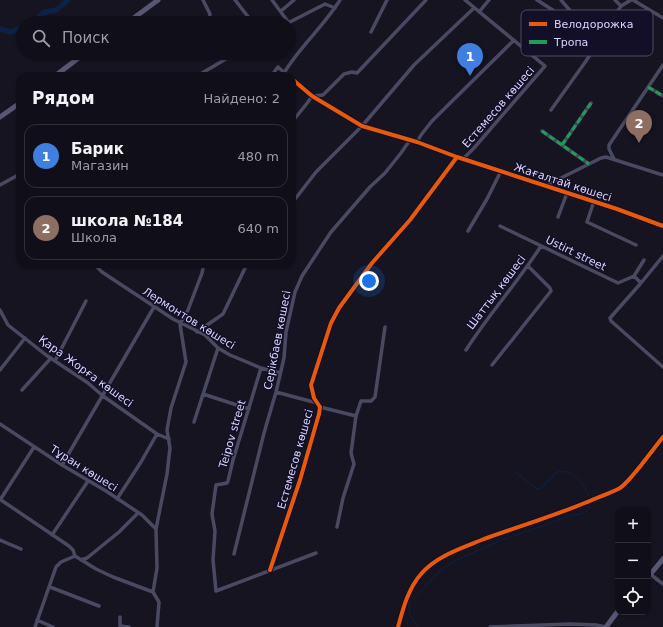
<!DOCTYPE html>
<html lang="ru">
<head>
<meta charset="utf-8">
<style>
  :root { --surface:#100f19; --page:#191822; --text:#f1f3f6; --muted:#9c9ca2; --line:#302f38; --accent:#8c9099 }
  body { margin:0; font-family:"DejaVu Sans",sans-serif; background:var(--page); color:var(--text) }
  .controls { position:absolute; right:12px; bottom:12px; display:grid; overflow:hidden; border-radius:8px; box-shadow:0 1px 3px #0004 }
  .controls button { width:36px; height:36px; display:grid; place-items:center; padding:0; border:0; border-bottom:1px solid var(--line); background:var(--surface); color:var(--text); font:20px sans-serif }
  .you { position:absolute; left:369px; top:281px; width:14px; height:14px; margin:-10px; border:3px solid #fff; border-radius:50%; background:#1a73e8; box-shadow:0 0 0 6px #1a73e833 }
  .badge { display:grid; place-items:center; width:26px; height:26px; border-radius:50%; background:var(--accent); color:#fff; font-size:13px; font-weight:700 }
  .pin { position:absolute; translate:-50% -33px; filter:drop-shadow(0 1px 2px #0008) }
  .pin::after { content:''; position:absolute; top:21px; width:14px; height:12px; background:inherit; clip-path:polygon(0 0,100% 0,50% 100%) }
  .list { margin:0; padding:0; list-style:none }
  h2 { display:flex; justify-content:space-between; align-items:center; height:52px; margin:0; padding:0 16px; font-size:17px }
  h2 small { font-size:13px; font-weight:400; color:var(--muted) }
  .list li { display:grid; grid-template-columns:26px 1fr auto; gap:12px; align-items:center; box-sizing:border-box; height:64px; margin:0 8px 8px; padding:0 8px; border:1px solid var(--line); border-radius:12px }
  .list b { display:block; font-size:15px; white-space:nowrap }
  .list p { margin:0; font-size:13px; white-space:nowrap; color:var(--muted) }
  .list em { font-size:13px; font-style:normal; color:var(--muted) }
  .icon { flex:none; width:22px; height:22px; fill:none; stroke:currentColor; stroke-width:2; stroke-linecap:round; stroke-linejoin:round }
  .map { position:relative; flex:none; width:663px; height:627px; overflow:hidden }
  .search { position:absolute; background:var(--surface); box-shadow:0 1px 3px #0004; left:16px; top:16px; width:280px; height:44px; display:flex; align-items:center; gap:10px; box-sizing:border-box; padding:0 14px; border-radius:22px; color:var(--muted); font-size:15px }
  .panel { position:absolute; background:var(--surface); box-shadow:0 1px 3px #0004; left:16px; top:72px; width:280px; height:196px; border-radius:12px }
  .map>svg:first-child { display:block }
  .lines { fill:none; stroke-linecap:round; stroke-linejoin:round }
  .stream { stroke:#0d2144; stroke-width:1 }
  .river { stroke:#0d2144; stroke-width:5.5 }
  .street { stroke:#4a4962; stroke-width:3.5 }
  .secondary { stroke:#575674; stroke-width:5 }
  .quiet { stroke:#1a9f57; stroke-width:3; stroke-dasharray:6 3; stroke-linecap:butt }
  .cycleway-casing { stroke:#130f26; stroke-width:6 }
  .cycleway { stroke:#e8590c; stroke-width:4 }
  .labels { text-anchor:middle; stroke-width:3; stroke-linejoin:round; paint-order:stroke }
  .street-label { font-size:11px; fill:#d9d4ff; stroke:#130f26 }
  .key { fill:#130f26; stroke:#4e4a67; stroke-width:1 }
  .key-label { font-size:11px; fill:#d9d4ff }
</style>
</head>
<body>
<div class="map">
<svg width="663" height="627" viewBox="0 0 663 627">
  <rect width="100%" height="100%" fill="#161421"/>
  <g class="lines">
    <path class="stream" d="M515,472L536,488L540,489L557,472C575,469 585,484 590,499
      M418,627L410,616L409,603L443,568L457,560L497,542L572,515L581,514L589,510L590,502"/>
    <path class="river" d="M31,23L45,12L56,10L68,0
      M0,29L11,32L23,27"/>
    <path class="street" d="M203,0L210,14L208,23
      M235,0L253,23
      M272,0L289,23
      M537,0L559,14L578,22L579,21
      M561,0L579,21L602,36
      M615,0L621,6
      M633,0L663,18
      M281,11L294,0
      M479,12L489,0
      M288,23L325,4L335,8
      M371,32L387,0
      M284,73C300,46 324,26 340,0
      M197,76L236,53
      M271,76L278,67L288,76
      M292,79L312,96L362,126L417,142L457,157L617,209L663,226
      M648,87L663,96
      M312,96L323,95L344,74L352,72L357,73L426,0
      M551,110L586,61L621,6L631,0
      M292,122L308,102L312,96
      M542,131L589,164
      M417,142L421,135L432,121L514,40
      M562,145L591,103
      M463,159L474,148L545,66L465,0
      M614,159L609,149V145L663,65
      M0,185L20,174
      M545,186L601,158L606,157L663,175
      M594,201L587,222L636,245
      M292,203L316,172L362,126L414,65L474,8
      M558,217L567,193
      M500,226L618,283L634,276L641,283
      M468,231L487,199L501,171
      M663,256L641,283L610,318L611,321L663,367
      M97,264L98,268L102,272L173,319L205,335L218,348L230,355L261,368L280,373
      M634,276L644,260
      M0,310L8,325L46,355L88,383L103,396L157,434L169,439
      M197,332L223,314L247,264
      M466,350C489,314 518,282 541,246
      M55,361L86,301
      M492,365L551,291L550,288L528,266
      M261,368L233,460L228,481L227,483L216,485L212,514L215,531L213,560L216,591L316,553
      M0,370L25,338
      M22,390L51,358
      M276,392L317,403
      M203,394L249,409
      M320,407L356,416
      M194,422L218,348
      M0,424L62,465L106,491L142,515L156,529
      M62,465L154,307
      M117,499L141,462L157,434
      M0,500L34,447
      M1,500L69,546L73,550L75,556L96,569L113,577L153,592L159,602L157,627
      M337,527L343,498L354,464L351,453L356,416L361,401H371L375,397L385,327
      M52,535L88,481
      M0,540L21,549
      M234,554L264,433L276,392L284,358L286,332L295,292L302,276L331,232L370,187L385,173L401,153L410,140
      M81,560L87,558L119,532L138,513
      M270,570L300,480L319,414L320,407L314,398L311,385L331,323L339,308L372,263L410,220L457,157
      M650,574L663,584
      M50,587L99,606
      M153,592L157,568L156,529L167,474L170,448L167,430L171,408L186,362L180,324L188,310L202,273L204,264
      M120,617V626L129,627
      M37,620L53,627
      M35,627L56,567L61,562L75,556
      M398,627C403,609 408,589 421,574C436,556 462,548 484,539C520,526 557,515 592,500C601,496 611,493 620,488C631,481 653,449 663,437
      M490,627L570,624L596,625L606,627"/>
    <path class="secondary" d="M127,23L158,0
      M55,76L85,53
      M0,117L20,103
      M648,577L663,559
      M606,627L618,611"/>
    <path class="quiet" d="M648,87L663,96
      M542,131L589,164
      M562,145L591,103"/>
    <g class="cycleway-casing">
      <path id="cycleway" d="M292,79L312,96L362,126L417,142L457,157L617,209L663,226
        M270,570L300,480L319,414L320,407L314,398L311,385L331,323L339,308L372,263L410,220L457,157
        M398,627C403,609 408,589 421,574C436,556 462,548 484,539C520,526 557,515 592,500C601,496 611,493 620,488C631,481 653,449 663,437"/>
    </g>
    <use href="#cycleway" class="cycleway"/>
  </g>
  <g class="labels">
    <g class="street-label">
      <text transform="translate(498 107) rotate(-49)" y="4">Естемесов көшесі</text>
      <text transform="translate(563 182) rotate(18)" y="4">Жағалтай көшесі</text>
      <text transform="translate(576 253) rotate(26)" y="4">Ustirt street</text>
      <text transform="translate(496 292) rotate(-53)" y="4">Шаттық көшесі</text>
      <text transform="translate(189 318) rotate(32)" y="4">Лермонтов көшесі</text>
      <text transform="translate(277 340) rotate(-79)" y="4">Серікбаев көшесі</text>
      <text transform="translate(86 371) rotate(36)" y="4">Қара Жорға көшесі</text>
      <text transform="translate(232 434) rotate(-74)" y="4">Teipov street</text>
      <text transform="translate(295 459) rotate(-74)" y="4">Естемесов көшесі</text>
      <text transform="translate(84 468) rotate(32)" y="4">Тұран көшесі</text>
    </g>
  </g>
  <rect x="521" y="10" width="132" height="46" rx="6" class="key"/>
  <rect x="529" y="22" width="18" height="4" fill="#e8590c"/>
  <rect x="529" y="40" width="18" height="4" fill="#1a9f57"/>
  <g class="key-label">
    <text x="554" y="28">Велодорожка</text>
    <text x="554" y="46">Тропа</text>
  </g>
</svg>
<div class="controls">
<button>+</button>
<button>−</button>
<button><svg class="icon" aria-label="locate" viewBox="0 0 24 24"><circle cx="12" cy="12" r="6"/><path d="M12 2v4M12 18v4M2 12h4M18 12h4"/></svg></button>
</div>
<div class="you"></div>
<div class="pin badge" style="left:470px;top:76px;background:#3f7fe0">1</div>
<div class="pin badge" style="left:639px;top:143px;background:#8d6e63">2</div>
<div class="search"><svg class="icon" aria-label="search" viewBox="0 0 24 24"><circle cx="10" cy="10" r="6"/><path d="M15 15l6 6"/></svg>Поиск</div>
<section class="panel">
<h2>Рядом<small>Найдено: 2</small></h2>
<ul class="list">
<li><span class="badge" style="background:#3f7fe0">1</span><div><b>Барик</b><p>Магазин</p></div><em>480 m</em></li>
<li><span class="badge" style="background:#8d6e63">2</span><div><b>школа №184</b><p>Школа</p></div><em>640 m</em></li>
</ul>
</section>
</div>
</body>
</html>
